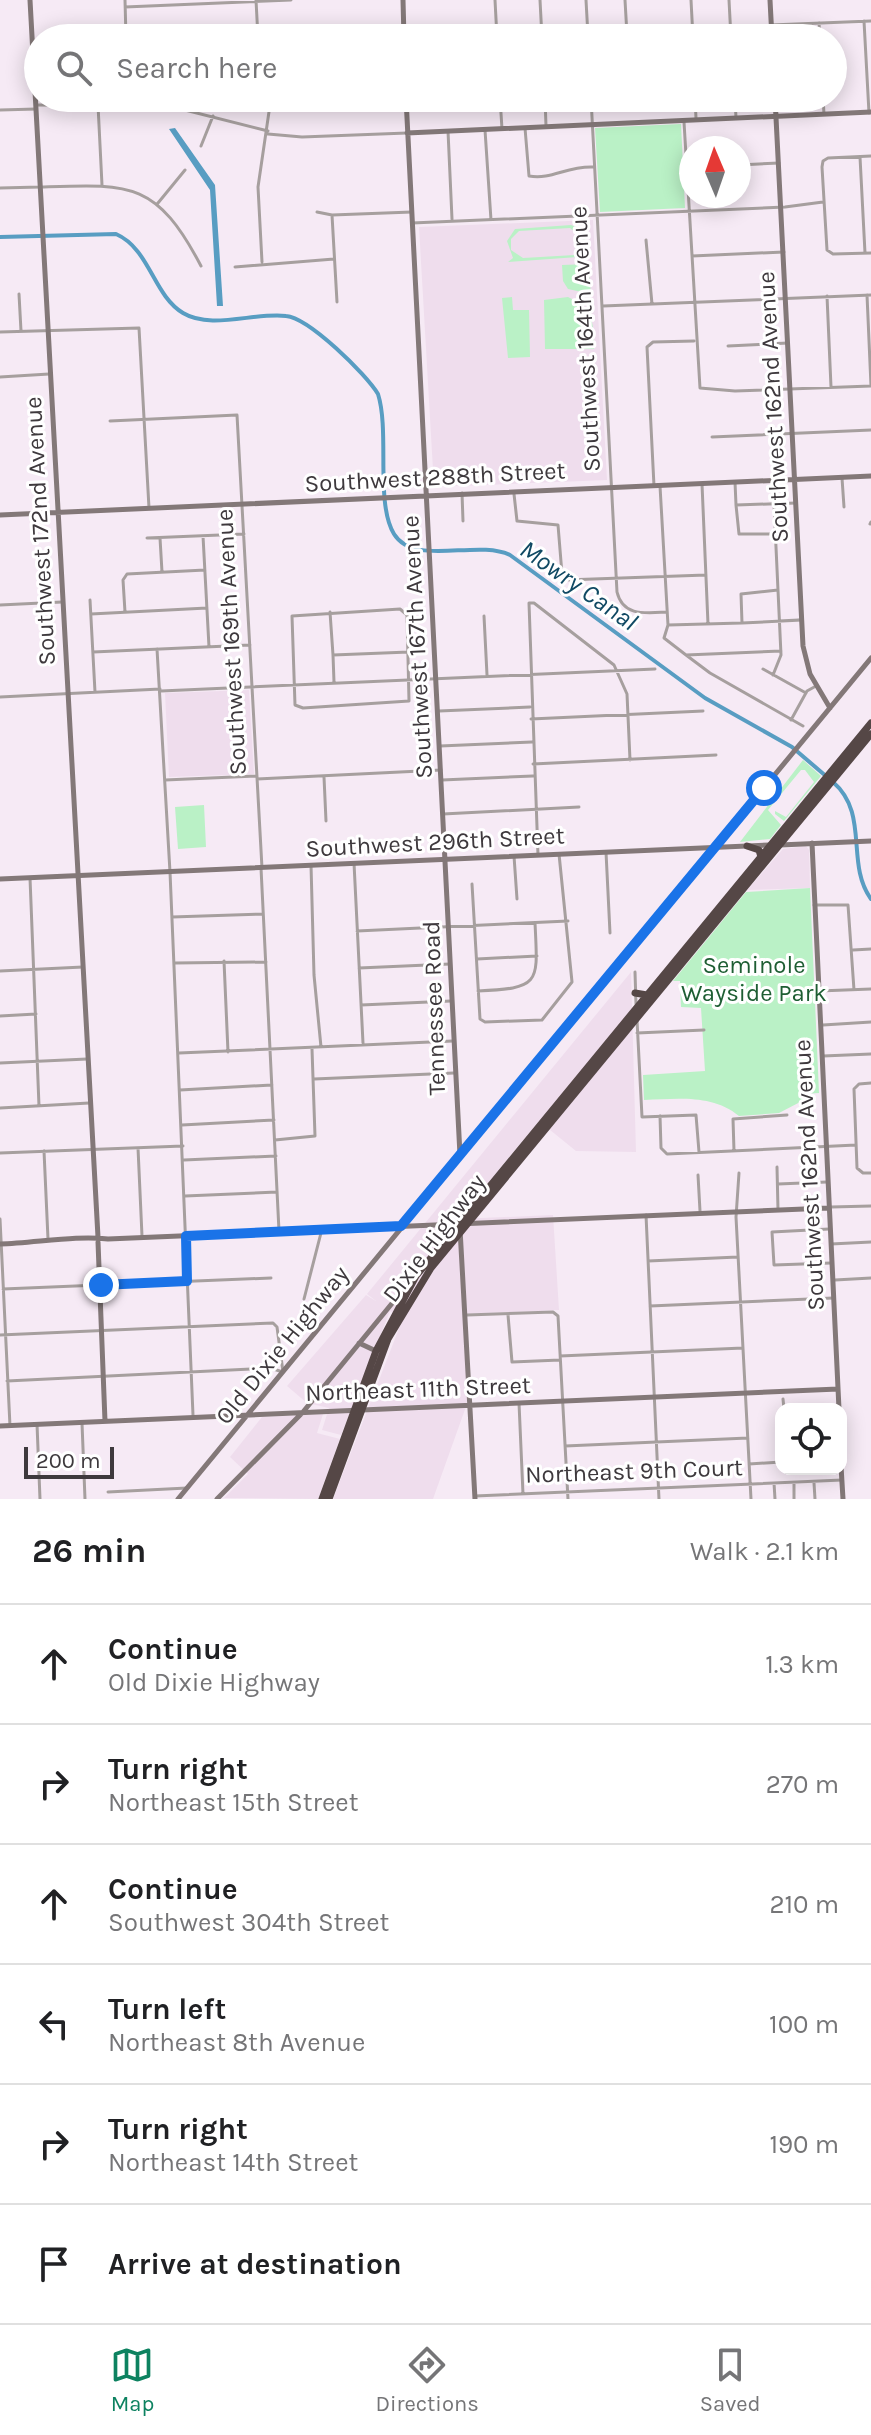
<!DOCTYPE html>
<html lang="en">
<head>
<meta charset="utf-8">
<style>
  :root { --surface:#fff; --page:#f2f2f2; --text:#202124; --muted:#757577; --line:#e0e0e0; --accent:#0d8260 }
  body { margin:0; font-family:Karla,sans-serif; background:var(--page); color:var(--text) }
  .controls { position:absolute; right:24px; bottom:24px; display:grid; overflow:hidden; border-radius:16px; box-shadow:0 4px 20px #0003 }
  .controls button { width:72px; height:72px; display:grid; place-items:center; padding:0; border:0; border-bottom:2px solid var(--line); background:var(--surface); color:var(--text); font:40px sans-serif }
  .compass { position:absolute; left:679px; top:136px; width:72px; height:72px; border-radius:50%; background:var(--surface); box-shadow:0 4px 20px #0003; rotate:358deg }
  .scale { position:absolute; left:24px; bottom:20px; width:90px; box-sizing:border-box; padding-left:8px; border:4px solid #3e393d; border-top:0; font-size:22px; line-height:28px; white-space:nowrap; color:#3e393d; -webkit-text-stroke:6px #fff; paint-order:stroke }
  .stop { position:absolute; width:24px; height:24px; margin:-18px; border:6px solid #1a73e8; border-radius:50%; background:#fff }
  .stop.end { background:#1a73e8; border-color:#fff; box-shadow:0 2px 8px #0008 }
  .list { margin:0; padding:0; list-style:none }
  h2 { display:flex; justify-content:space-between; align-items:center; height:104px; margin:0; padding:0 32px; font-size:34px }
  h2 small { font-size:26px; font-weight:400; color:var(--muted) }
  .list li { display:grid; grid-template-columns:52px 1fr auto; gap:24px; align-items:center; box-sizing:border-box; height:120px; padding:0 32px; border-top:2px solid var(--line) }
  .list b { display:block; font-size:30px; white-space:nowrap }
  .list p { margin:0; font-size:26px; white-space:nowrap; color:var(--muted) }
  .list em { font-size:26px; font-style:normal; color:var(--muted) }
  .icon { flex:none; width:44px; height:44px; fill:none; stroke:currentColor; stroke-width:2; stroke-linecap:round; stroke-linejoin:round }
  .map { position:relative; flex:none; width:871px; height:1499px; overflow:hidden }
  .search { position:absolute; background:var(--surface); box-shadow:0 4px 20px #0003; left:24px; right:24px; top:24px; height:88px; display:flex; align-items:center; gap:20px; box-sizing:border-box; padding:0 28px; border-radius:44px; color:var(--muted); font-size:30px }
  .sheet { height:824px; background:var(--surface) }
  nav { display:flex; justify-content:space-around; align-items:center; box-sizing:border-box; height:112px; border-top:2px solid var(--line); background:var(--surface); font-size:22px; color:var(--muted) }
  nav a { display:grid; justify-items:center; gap:4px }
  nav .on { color:var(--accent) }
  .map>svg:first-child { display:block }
  .built { fill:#efdded }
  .green { fill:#baf1c6; fill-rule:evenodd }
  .water { fill:#589dc2 }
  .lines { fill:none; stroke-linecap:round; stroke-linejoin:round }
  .canal { stroke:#589dc2; stroke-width:4 }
  .street { stroke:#a69f9e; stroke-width:3 }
  .secondary { stroke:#837878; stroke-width:5 }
  .highway { stroke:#554746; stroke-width:7 }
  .route { stroke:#1a73e8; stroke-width:10 }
  .labels { text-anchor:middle; stroke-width:6; stroke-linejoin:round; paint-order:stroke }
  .street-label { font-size:24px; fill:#3e393d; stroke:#fff }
  .park-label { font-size:24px; fill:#1e5e33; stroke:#fff }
  .water-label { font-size:26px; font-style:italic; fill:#104963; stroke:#fff }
</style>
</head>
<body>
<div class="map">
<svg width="871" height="1499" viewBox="0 0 871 1499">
  <rect width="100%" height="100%" fill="#f6eaf5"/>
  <path class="built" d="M593,220L607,480L434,487L419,227Z
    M249,690L254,774L169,777L165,693Z
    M806,846L809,850L810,888L747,890L783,849Z
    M631,972L636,1152L576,1151L539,1121L458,1219L553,1215L559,1310L463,1314L468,1401L433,1499H333L403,1318L390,1311L341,1435L322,1430L329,1408L307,1403L287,1386L366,1295L376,1301L367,1294Z
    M323,1414L317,1433L340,1439L318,1499L224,1498L248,1474L230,1457L262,1417Z"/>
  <path class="green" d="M681,124L685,208L600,212L595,128Z
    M571,225C587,230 590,246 578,257L508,262L513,258L507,241L515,229ZM570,228L583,239L582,248L575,255L523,258L511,250V239L519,231Z
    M588,264L591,294L568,289L563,281L562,265Z
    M512,297L513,310H529L530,357L508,358L502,298Z
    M568,297C593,309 594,322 594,349H545L544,300Z
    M803,760L821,776L784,821L775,814V811L786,817L814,782L805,770H801L768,810L781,825L770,839L740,842Z
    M204,805L206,847L178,849L175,807Z
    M810,888L819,1093L804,1094V1100L779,1113L739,1116C712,1094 677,1099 644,1100L643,1075L705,1071L701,1008L681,1007L680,981H673L746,892Z"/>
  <path class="water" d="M175,128L215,185L223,306H217L210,190L169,129Z"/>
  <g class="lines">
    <path class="canal" d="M0,237L116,234C150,249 153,295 183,313C211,330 255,312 286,316C309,318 366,374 378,394C390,432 375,503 394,534C414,567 477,539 510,555L705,698L792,747L827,777
      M833,782C870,814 845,863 871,899"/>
    <path class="street" d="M125,0L126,38
      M256,0L258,38
      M495,0L497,38
      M540,0L542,38
      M586,0L588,36
      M625,0L627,35
      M691,0L693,38
      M729,0L731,38
      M125,7L291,0
      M864,21L869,113
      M819,23L820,38
      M771,25L871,21
      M588,37L692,32
      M500,98L502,129
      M545,98L546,126
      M591,98L617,592C623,617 646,613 667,612
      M695,98L696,118
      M735,98L736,118
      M823,98L824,114
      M36,105L169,106L268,131
      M98,105L102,185
      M0,110L36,109
      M684,122L700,388L735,391L871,386L867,295
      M525,128L529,176C552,180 566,166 593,167
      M485,130L491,220
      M448,131L452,219
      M268,134L302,137L407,133
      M201,146L213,116
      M871,156L828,158L823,161L822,167L827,250L833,254L871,253
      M860,157L865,253
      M739,165L779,163
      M40,187C129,184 156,180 201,266
      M0,188L40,187
      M158,203L185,170
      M317,212L332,215L412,212
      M332,215L337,302
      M412,223L785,207L823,202
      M646,240L652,304
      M692,256L784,252
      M262,262L258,187L271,98
      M235,267L334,259
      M19,294L21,331
      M827,296L831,387
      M603,306L871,295
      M0,332L139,328L149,508
      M728,346L788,343
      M0,377L49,374
      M110,421L237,415L262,868
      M712,437L871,430
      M842,478L844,507
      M735,482L736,505L796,503
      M702,484L708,624
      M654,486L647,347L653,342L694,341
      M660,486L668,625
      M462,493L463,521
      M514,494L517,521L558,525L562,574L565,580L706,575
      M736,505L739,534H776
      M870,524L871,522
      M203,536L209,647
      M147,538L244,534
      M160,538L162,572
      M778,590L741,594L742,623L802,620
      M90,600L95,692
      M0,605L62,602
      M400,609L407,615L409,701L303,708L295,705L292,616Z
      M125,612L123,580L127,574L205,570
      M330,612L333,655L409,652
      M91,614L207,608
      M484,616L487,675
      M779,621L799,620
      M742,623L668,625L664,638L686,655L781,651
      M157,649L170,872
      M93,652L250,645
      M333,655L334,682
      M686,655L710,673L803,726
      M763,669L806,693
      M773,675L781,655L774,504
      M161,691L655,669
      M0,697L160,689
      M439,711L530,707
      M531,719L703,711
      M791,720L807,691L816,686
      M440,746L532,742
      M533,764L716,755
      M324,777L326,821
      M257,779L441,770
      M165,780L257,776
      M442,780L533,776
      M443,814L579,807
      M606,852L610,933
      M538,855L529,603H534L614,665L627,694L630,760
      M514,856L517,899
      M354,863L363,1043
      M311,865L314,975L321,1047
      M261,868L279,1231
      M170,872L193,1415
      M30,878L39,1106
      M472,884L480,1019L485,1022L542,1020L572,982L559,854
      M814,905H848L854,990
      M172,917L263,914
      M357,931L568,921
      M853,950L871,949
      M477,959L537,956
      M224,961L228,1052
      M175,963L266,962
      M359,968L450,964
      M0,971L83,967
      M635,972L636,1004
      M478,991C541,988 538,984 535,923
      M819,991L871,989
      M361,1005L451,1001
      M0,1016L36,1014
      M637,1020L642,1117L696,1115L699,1152
      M823,1025L871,1022
      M637,1033L704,1030
      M179,1053L453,1041
      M823,1056L871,1054
      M0,1063L87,1059
      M314,1079L454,1073
      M871,1083L859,1084L854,1089L857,1168L863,1173H871
      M180,1090L272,1085
      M0,1108L89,1103
      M660,1116L661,1148L667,1154L856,1145
      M182,1125L274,1120
      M275,1140L315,1136L312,1049
      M138,1148L142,1236
      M44,1151L48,1239
      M734,1151L733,1119L787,1115
      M0,1153L183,1146
      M184,1160L276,1156
      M777,1167L778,1210
      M739,1173L736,1217L751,1499
      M698,1175L700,1211
      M778,1184L827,1182
      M185,1196L277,1192
      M831,1207L871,1206
      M646,1215L659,1499
      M0,1219L10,1426
      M829,1229L772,1232L774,1265L831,1263
      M831,1244L871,1242
      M648,1261L738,1257
      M835,1280L871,1278
      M3,1289L271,1278
      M304,1299L322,1229
      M650,1306L833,1298
      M467,1315L553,1312L558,1316L568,1499
      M508,1315L512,1362L560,1360
      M0,1335L273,1323L277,1327L283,1372
      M560,1356L743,1348
      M7,1381L270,1368L283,1372
      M783,1399L784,1409
      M519,1403L523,1494
      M82,1423L85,1499
      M37,1424L40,1499
      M565,1446L748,1438
      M749,1464L781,1462
      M820,1469V1473
      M774,1483L775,1499
      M794,1483V1499
      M814,1483L815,1499
      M108,1492L187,1488
      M475,1496L842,1480"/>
    <path class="secondary" d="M30,0L98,1237
      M403,0L404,38
      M770,0L772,38
      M406,98L460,1155
      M775,98L803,646L810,674L830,708
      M407,133L871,112
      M0,515L871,476
      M812,843L839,1409
      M780,845L871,841
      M0,879L770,845
      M460,1229L475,1499
      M98,1242L105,1421
      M0,1244C35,1243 77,1235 108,1239L828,1208
      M359,1343L376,1351
      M0,1426L838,1389
      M841,1466L843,1499
      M178,1499L871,658
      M217,1499L303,1412L412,1279"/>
    <path class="highway" d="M747,846L759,850L761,857
      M635,993L647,995
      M322,1499L376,1351L416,1276L871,723
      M329,1499L388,1339L431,1268L871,734"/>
  </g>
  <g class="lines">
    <path class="route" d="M101,1285L187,1281L186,1236L401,1226L764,788"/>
  </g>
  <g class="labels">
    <g class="street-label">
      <text transform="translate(585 339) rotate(-93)" y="8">Southwest 164th Avenue</text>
      <text transform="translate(773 407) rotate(-93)" y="8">Southwest 162nd Avenue</text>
      <text transform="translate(435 477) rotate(-3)" y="8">Southwest 288th Street</text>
      <text transform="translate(40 531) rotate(-93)" y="8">Southwest 172nd Avenue</text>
      <text transform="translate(231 642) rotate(-93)" y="8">Southwest 169th Avenue</text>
      <text transform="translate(417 647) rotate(-93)" y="8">Southwest 167th Avenue</text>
      <text transform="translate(435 842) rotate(-3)" y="8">Southwest 296th Street</text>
      <text transform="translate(434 1008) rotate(-92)" y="8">Tennessee Road</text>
      <text transform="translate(809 1175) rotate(-93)" y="8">Southwest 162nd Avenue</text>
      <text transform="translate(434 1238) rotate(-53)" y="8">Dixie Highway</text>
      <text transform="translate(282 1345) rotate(-51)" y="8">Old Dixie Highway</text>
      <text transform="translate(418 1389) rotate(-2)" y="8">Northeast 11th Street</text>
      <text transform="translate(634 1471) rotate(-2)" y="8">Northeast 9th Court</text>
    </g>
    <g class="park-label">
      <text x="754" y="973">Seminole<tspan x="754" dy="28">Wayside Park</tspan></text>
    </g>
    <g class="water-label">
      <text transform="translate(579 585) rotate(35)" y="9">Mowry Canal</text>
    </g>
  </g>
</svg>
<div class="controls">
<button><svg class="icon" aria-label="locate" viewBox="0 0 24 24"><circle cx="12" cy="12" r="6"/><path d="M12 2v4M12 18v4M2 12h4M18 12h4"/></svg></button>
</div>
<svg class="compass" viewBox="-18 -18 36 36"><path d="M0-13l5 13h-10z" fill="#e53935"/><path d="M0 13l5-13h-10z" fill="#757577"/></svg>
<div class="scale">200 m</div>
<div class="stop" style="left:764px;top:788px"></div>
<div class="stop end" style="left:101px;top:1285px"></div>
<div class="search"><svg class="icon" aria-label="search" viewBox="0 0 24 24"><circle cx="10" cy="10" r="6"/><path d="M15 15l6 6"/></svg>Search here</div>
</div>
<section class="sheet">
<h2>26 min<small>Walk · 2.1 km</small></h2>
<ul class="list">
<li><svg class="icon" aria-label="ahead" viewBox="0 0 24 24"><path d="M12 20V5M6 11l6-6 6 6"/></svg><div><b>Continue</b><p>Old Dixie Highway</p></div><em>1.3 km</em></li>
<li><svg class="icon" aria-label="right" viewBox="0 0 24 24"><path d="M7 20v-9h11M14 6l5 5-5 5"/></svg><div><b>Turn right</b><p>Northeast 15th Street</p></div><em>270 m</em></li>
<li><svg class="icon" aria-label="ahead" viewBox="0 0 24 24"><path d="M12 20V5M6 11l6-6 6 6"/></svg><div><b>Continue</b><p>Southwest 304th Street</p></div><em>210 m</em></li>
<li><svg class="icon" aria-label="left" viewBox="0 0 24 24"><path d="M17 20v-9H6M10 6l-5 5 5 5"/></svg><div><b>Turn left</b><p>Northeast 8th Avenue</p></div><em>100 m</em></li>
<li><svg class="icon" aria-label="right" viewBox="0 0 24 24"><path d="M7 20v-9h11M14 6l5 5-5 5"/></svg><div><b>Turn right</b><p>Northeast 14th Street</p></div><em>190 m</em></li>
<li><svg class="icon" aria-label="arrive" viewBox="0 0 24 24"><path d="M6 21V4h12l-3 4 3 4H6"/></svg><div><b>Arrive at destination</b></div></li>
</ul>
</section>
<nav>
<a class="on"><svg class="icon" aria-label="map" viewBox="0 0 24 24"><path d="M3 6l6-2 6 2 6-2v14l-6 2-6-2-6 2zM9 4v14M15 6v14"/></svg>Map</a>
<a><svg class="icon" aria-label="directions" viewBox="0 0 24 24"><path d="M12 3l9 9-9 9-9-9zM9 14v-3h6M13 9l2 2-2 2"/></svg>Directions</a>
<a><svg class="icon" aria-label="saved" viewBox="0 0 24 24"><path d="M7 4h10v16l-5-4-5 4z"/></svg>Saved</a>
</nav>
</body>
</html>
